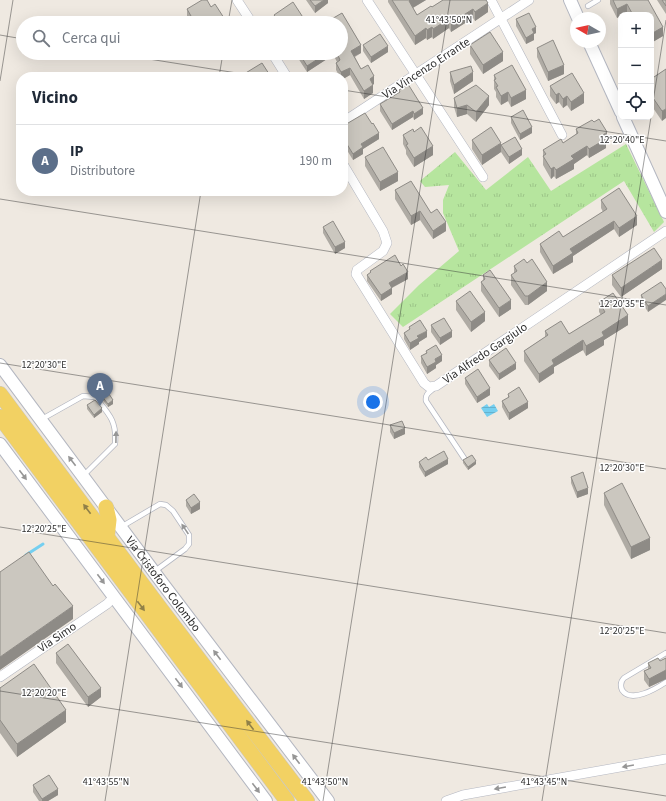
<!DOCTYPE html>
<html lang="it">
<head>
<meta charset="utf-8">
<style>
  :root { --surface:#fff; --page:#f6f6f7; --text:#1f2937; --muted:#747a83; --line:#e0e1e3; --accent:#db2777 }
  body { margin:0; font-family:"Source Sans 3",sans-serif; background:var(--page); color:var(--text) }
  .controls { position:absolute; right:12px; top:12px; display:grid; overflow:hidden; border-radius:8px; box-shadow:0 4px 16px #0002 }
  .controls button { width:36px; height:36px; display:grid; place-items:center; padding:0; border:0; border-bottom:1px solid var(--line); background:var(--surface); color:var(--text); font:20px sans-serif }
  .compass { position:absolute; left:570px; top:12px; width:36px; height:36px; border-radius:50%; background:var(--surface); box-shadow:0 4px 16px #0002; rotate:279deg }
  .you { position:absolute; left:373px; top:402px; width:14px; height:14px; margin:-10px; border:3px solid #fff; border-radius:50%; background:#1a73e8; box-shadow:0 0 0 6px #1a73e833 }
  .badge { display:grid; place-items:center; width:26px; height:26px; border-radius:50%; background:var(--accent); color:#fff; font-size:13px; font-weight:700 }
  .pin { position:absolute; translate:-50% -33px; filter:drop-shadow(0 1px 2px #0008) }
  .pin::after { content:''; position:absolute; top:21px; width:14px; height:12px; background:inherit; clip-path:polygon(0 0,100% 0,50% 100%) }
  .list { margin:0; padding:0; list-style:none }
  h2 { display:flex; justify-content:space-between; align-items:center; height:52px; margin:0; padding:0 16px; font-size:17px }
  h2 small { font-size:13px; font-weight:400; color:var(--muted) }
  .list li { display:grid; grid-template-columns:26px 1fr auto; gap:12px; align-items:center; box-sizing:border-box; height:72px; padding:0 16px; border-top:1px solid var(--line) }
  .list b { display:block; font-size:15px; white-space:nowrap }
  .list p { margin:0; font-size:13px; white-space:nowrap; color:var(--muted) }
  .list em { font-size:13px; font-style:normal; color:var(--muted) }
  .icon { flex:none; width:22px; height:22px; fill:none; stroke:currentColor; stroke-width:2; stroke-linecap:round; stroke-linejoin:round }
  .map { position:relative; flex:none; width:666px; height:801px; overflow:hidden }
  .search { position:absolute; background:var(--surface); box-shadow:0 4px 16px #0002; left:16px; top:16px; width:332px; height:44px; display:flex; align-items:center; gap:10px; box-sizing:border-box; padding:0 14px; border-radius:22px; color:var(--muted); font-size:15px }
  .panel { position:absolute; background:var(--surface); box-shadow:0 4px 16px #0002; left:16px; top:72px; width:332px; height:124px; border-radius:16px }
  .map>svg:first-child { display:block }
  .grass { fill:url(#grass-tufts) }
  .water { fill:url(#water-rules) }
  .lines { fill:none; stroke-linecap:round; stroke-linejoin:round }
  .stream { stroke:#75cff0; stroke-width:3 }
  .service-casing { stroke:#b4b7c1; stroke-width:6 }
  .minor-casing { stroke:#b4b7c1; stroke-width:10 }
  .tertiary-casing { stroke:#b4b7c1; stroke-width:14 }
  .primary-casing { stroke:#c9c9c9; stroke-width:16 }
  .service { stroke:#fff; stroke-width:4.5 }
  .minor { stroke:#fff; stroke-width:9 }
  .tertiary { stroke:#fff; stroke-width:12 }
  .primary { stroke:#f2d163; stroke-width:15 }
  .wall { fill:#afaba4 }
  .shaded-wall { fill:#8e8b86 }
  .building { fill:#cbc7bf; stroke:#8e8b86 }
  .oneway { fill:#969696 }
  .oneway2 { fill:#908048 }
  .ticks { fill:none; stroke:#2e2e2e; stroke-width:1; stroke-opacity:0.45 }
  .labels { text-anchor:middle; stroke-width:3; stroke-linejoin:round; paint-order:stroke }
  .street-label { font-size:12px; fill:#2e2e2e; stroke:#fff }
  .ticks-label { font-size:10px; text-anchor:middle; fill:#2e2e2e; stroke:#fff; stroke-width:3; stroke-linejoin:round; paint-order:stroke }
</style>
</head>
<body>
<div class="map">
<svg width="666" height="801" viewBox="0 0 666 801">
  <defs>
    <pattern id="grass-tufts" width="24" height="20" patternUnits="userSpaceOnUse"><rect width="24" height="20" fill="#b6e59e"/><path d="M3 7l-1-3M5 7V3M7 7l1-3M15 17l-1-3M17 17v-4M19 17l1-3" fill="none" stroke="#9dc588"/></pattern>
    <pattern id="water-rules" width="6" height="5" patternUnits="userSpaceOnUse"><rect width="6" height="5" fill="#75cff0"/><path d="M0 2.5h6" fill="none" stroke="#66b2ce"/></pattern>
  </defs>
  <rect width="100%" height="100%" fill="#efe9e1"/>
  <path class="grass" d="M626,144L664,222L654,232L624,181L403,327L390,314L419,285L459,251L443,213V200L449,185L425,187L420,181L455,152L486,190L528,157L551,191Z"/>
  <path class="water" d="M487,404L489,407L494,404L498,411L487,417L481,408Z"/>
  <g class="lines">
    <path class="stream" d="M26,555L43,544"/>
    <g class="service-casing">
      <path id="service" d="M588,6L598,0
        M433,389C428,393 425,395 426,401L464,458
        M42,419L83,396L95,397C109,414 117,421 115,444L83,476
        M121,527L160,504L166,505L173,511L189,535V544L185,549L155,571
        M666,653L624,678C621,681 620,685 622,690C631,704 657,688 666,682"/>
    </g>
    <g class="minor-casing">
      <path id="minor" d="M237,0L252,23
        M367,0L483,177
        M491,0L562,135
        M272,53L287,77
        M343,122L529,0
        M343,164L383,231L387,243L383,251L357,270L356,274L424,383L429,387L436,386L666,231
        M0,677L107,604L114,597
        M446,801L463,795L666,759"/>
    </g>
    <g class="tertiary-casing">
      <g id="tertiary">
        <path d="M570,0L578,18"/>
        <path d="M589,42L621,112"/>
        <path d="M623,117L666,212"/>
        <path id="s1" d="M0,365L163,584L328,801"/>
        <path d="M0,444L266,801"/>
      </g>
    </g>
    <g class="primary-casing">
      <path id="primary" d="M0,394L160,608L307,801
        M0,417L287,801
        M106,507L109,520L107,537"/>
    </g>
    <use href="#service" class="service"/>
    <use href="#minor" class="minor"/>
    <use href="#tertiary" class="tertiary"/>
    <use href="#primary" class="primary"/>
  </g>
  <path class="wall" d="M306,0H328V3L315,13Z
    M388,0H426L413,8L417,15L432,7L443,0L488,12L475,21L473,18L451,32L449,28L433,39L432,37L427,40L426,38L415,45L388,2Z
    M610,0H648L663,36L651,43V15H628L627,13L617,18L610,4Z
    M657,0H666V14Z
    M211,7L224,23H190L187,18V9Z
    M342,13L361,45V53L355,57L361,69L368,65L374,76V84H373V93L364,99L350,75L343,79V77H340L336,70V63L337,62L334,56V53H341V23H330V20Z
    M274,15L306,22L312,23H276L274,21Z
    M516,19L536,33L534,34V40L526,44L516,26Z
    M363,45L388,52L371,63L363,51Z
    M470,45L503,61L483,74L470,54Z
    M537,48L564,74L548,81L537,57Z
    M298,53H327V59L307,72L298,58Z
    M666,69L662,121L651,105V79Z
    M450,72L473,81L454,94L450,81Z
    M494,75L526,99L511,107L508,101L501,105L496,97V92L494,89Z
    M550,86L584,103L571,111L567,105L563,108L559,102L556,104L550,96Z
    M399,90L423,114L414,120L413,117L392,130L380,111V104L399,92Z
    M454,98L489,105L476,122L467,114L457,117L454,107Z
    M511,117L532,133L520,140L511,123Z
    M343,126L379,139L363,149V154L353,160L345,147Z
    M576,129L607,141L606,142V148L589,158L587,155L574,164V169L556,179L554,176L551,179L543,165V150L563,143L576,135Z
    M414,132L433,155L414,167L406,154V150L403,144V135Z
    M472,140L501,152L482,165L472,149Z
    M501,145L522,155L509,164L501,152Z
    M365,157L398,181L380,191L365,166Z
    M395,190L431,213L446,231L433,239L420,220L411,225L395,199Z
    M601,200L637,225L619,237L614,229L573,256V262L553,274L540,252V244L563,237L603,212L601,208Z
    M323,227L345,248L335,254L323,233Z
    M514,266L547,291L528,305H525L511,285V275L514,274Z
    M662,269L621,297L612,285V275Z
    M370,271L408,279L392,288V294L381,301L367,281V275L370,273Z
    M483,275L511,309L499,317L481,291V282L483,281Z
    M666,289L648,312L641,301V295Z
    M456,301L485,321L471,332L456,310Z
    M599,302L628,325L604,340V345L586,356L583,350L554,367V373L539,383L524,361V351L545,337V331L569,334L601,315L599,312Z
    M431,325L452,337L440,345L431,332Z
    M409,327L427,337L419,342V344L410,350L404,339V333L409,330Z
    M426,351L442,361L436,365V368L427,374L421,363V356L426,353Z
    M489,360L516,369L499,380L489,366Z
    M465,378L490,395L477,403L465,384Z
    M508,394L528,408L509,420L502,407V401L508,398Z
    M101,395L113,404L108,407L101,398Z
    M87,405L102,412L94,418L87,409Z
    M390,425L405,434L394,439L390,432Z
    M428,460L448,464L425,477L419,467V462Z
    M463,460L476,464L468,470L463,463Z
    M571,477L588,494L577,498L571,483Z
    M604,493L650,550L631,559L604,505Z
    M186,500L200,509L191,514L186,506Z
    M56,653L101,697L88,707L56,663Z
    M666,658V679L649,687L644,680V671L648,669V663L660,661Z
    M0,688L66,722L17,757L0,733Z
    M33,785L58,795L48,801H39L33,792Z"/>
  <path class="shaded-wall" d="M324,0H328V3L315,13V6Z
    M410,0H426L409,10V1Z
    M488,3V12L475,21V12Z
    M627,4V13L623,15H621V16L617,18V9Z
    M473,9V18L451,32V23Z
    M224,18V23H216Z
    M449,19V28L433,39V29Z
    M432,27V37L427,40V30Z
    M536,27V33L534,34V40L526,44V38L532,29Z
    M663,27V36L651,43V34Z
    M426,28V38L415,45V36Z
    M361,45V53L351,58V51Z
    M388,46V52L371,63V57Z
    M503,52V61L483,74V65Z
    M327,53V59L307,72V66Z
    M564,65V74L548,81V72Z
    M350,68V75L343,79V77H341V72Z
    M473,72V81L454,94V85Z
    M374,76V84L370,86V79Z
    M373,85V93L364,99V91Z
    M343,89H344V98L343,99Z
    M526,90V99L511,107V98Z
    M508,92V101L501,105V96Z
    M559,93V102L556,104V95Z
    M584,93V103L571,111V102Z
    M489,96V105L476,122V112Z
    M567,96V105L563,108V99Z
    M467,105V114L457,117V108Z
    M423,108V114L414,120V114Z
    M666,109V118L662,121V111Z
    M413,111V117L392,130V124Z
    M532,127V133L520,140V134Z
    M607,132V141L606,142V148L589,158V149L603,135Z
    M379,133V139L363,149V154L353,160V154L361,144Z
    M345,141V147L343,148V142Z
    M501,143V152L482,165V155Z
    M433,146V155L414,167V158Z
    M587,146V155L574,164V169L556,179V170L571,156Z
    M522,149V155L509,164V157Z
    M554,167V176L551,179V169Z
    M398,172V181L380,191V182Z
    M420,211V220L411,225V216Z
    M637,216V225L619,237V228Z
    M614,221V229L573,256V262L553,274V266L570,249Z
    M446,222V231L433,239V231Z
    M345,242V248L335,254V247Z
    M662,260V269L621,297V288Z
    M408,272V279L389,289V283Z
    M547,282V291L528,305V296Z
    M392,288V294L381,301V295Z
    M666,294V300L648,312V306Z
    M511,300V309L499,317V308Z
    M485,312V321L471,332V322Z
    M628,315V325L604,340V345L586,356V346L602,332Z
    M427,331V337L419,342V344L410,350V343L417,336Z
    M452,331V337L440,345V338Z
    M583,340V350L554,367V373L539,383V374L552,360Z
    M442,355V361L436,365V368L427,374V367L435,359Z
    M516,363V369L499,380V374Z
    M490,388V395L477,403V397Z
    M113,400V404L108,407V404Z
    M528,402V408L509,420V413Z
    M102,408V412L94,418V415Z
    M405,428V434L394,439V433Z
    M448,459V464L425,477V472Z
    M476,461V464L468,470V467Z
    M588,488V494L577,498V492Z
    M200,502V509L191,514V508Z
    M650,538V550L631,559V547Z
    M73,606V619L0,670V657Z
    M666,670V679L649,687V679Z
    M101,688V697L88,707V697Z
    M66,710V722L17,757V744Z
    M58,789V795L48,801H42V799Z"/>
  <path class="building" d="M202,0H207L211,7L215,4L224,18L216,23H204L202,20L198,23H195L187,9Z
    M310,0H324L315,6Z
    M392,0H410L409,1L417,15L431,6L432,7L443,0H486L488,3L475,12L473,9L451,23L449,19L433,29L432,27L427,30L426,28L415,36Z
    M613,0H648L663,27L651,34V15H633L627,4L617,9Z
    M662,0H666V6Z
    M293,2L306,22L310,19L312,23H280L274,15Z
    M342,13L361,45L351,51L361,69L368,65L374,76L370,79L373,85L364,91L350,68L341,72L336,63L340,60L337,53H341V45L344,43L341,38V23H332L330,20Z
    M529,13L536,27L532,29L534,33L526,38L516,19Z
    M490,32L503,52L483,65L470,45Z
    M380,34L388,46L371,57L363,45Z
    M553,40L564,65L548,72L537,48Z
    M299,53H327L307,66Z
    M262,63L271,77H246L244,74Z
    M512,65L526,90L511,98L508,92L501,96L496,87L498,86L494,80L496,79L494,75Z
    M471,66L473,72L454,85L450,72Z
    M666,69V109L662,111L651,95V79Z
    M572,73L584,93L571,102L567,96L563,99L559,93L556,95L550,86Z
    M335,74L337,77H330Z
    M408,84L423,108L414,114L413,111L392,124L380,104L400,92L399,90Z
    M476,85L489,96L476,112L467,105L457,108L454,98Z
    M523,110L532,127L520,134L511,117Z
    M365,113L372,124L373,123L379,133L361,144L363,147L353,154L345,141L343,142V126Z
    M599,119L607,132L603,135L606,139L589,149L587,146L571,156L574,159L556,170L554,167L551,169L543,156L546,154L543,150L561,139L563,143L578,133L576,129L592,120L594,122Z
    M421,127L433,146L414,158L406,145L408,144L403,135L413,129L414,132Z
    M491,127L501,143L482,155L472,140Z
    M515,137L522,149L509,157L501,145Z
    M383,147L398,172L380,182L365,157Z
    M411,181L431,213L437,209L446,222L433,231L420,211L411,216L395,190Z
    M619,188L637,216L619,228L614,221L570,249L573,253L553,266L540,244L559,231L563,237L607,209L601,200Z
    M333,221L345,242L335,247L323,227Z
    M654,248L662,260L621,288L612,275Z
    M395,255L401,266L403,264L408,272L389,283L392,288L381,295L367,275L371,272L370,271Z
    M524,259L527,263L532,259L547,282L528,296H525L511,275L517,271L514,266Z
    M490,270L511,300L499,308L481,282L485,279L483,275Z
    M661,282L666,289V294L648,306L641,295Z
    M470,291L485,312L471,322L456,301Z
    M613,293L628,315L602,332L604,336L586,346L583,340L552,360L554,364L539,374L524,351L548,335L545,331L561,321L569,334L605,312L599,302Z
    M444,318L452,331L440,338L431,325Z
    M420,320L427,331L417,336L419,338L410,343L404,333L410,329L409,327Z
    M436,345L442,355L435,359L436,362L427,367L421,356L427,353L426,351Z
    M506,348L516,363L499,374L489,360Z
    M478,369L490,388L477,397L465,378Z
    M519,387L528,402L509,413L502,401L509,397L508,394Z
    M107,391L113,400L108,404L101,395Z
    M95,400L102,408L94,415L87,405Z
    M402,421L405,428L394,433L390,425Z
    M444,451L448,459L425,472L419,462L426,457L428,460Z
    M472,455L476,461L468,467L463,460Z
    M583,472L588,488L577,492L571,477Z
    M622,483L650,538L631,547L604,493Z
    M194,494L200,502L191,508L186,500Z
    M29,552L53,586L55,584L73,606L0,657V572Z
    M68,644L101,688L88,697L56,653Z
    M658,658L660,661L666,658V670L649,679L644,671L651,668L648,663Z
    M34,664L66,710L17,744L0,720V688Z
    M49,775L58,789L42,799L33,785Z"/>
  <defs><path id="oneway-solid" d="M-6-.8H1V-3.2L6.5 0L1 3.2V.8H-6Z"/></defs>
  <g class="oneway">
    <use href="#oneway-solid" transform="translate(116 437) rotate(-89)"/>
    <use href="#oneway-solid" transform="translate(72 461) rotate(-127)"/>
    <use href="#oneway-solid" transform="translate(23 475) rotate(53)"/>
    <use href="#oneway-solid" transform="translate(185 529) rotate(-124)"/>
    <use href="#oneway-solid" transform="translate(101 579) rotate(53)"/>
    <use href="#oneway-solid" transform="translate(217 655) rotate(-127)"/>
    <use href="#oneway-solid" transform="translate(179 683) rotate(53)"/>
    <use href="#oneway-solid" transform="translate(296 759) rotate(-127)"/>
    <use href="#oneway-solid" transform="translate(628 766) rotate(170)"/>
    <use href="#oneway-solid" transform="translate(256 788) rotate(53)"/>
    <use href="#oneway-solid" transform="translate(500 788) rotate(170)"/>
  </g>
  <g class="oneway2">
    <use href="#oneway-solid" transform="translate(87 509) rotate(-127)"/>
    <use href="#oneway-solid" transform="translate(141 606) rotate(53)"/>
    <use href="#oneway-solid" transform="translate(250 725) rotate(-127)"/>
  </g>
  <path class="ticks" d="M228,23L232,0M0,35L23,39M111,53L262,77M219,77L223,53M0,81L13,0M343,90L666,141M651,114L666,20M0,199L666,305M0,363L666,469M0,527L666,633M0,691L666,796M105,801L201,191M323,801L450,0M542,801L651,117"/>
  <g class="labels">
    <g class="street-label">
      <text transform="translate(426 68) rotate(-33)" y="4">Via Vincenzo Errante</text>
      <text transform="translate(485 353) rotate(-34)" y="4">Via Alfredo Gargiulo</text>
      <text dy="4" stroke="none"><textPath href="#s1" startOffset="273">Via Cristoforo Colombo</textPath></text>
      <text transform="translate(57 637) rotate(-34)" y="4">Via Simo</text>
    </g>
  </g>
  <g class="ticks-label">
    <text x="449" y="23">41°43'50"N</text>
    <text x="622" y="143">12°20'40"E</text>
    <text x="622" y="307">12°20'35"E</text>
    <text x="44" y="368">12°20'30"E</text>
    <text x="622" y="471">12°20'30"E</text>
    <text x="44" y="532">12°20'25"E</text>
    <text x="622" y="634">12°20'25"E</text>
    <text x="44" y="696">12°20'20"E</text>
    <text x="106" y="785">41°43'55"N</text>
    <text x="325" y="785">41°43'50"N</text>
    <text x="544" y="785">41°43'45"N</text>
  </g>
</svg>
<div class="controls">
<button>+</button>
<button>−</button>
<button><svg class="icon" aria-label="locate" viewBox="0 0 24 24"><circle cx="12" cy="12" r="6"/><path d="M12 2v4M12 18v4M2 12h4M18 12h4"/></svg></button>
</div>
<svg class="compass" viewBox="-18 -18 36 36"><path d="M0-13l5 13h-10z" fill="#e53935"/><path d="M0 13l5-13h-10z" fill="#747a83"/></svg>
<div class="you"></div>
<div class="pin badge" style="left:100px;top:406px;background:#5c6f8a">A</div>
<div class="search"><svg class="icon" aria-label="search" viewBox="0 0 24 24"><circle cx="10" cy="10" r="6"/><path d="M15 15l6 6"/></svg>Cerca qui</div>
<section class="panel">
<h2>Vicino<small></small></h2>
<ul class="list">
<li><span class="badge" style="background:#5c6f8a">A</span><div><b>IP</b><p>Distributore</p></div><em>190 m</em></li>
</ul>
</section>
</div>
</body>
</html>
